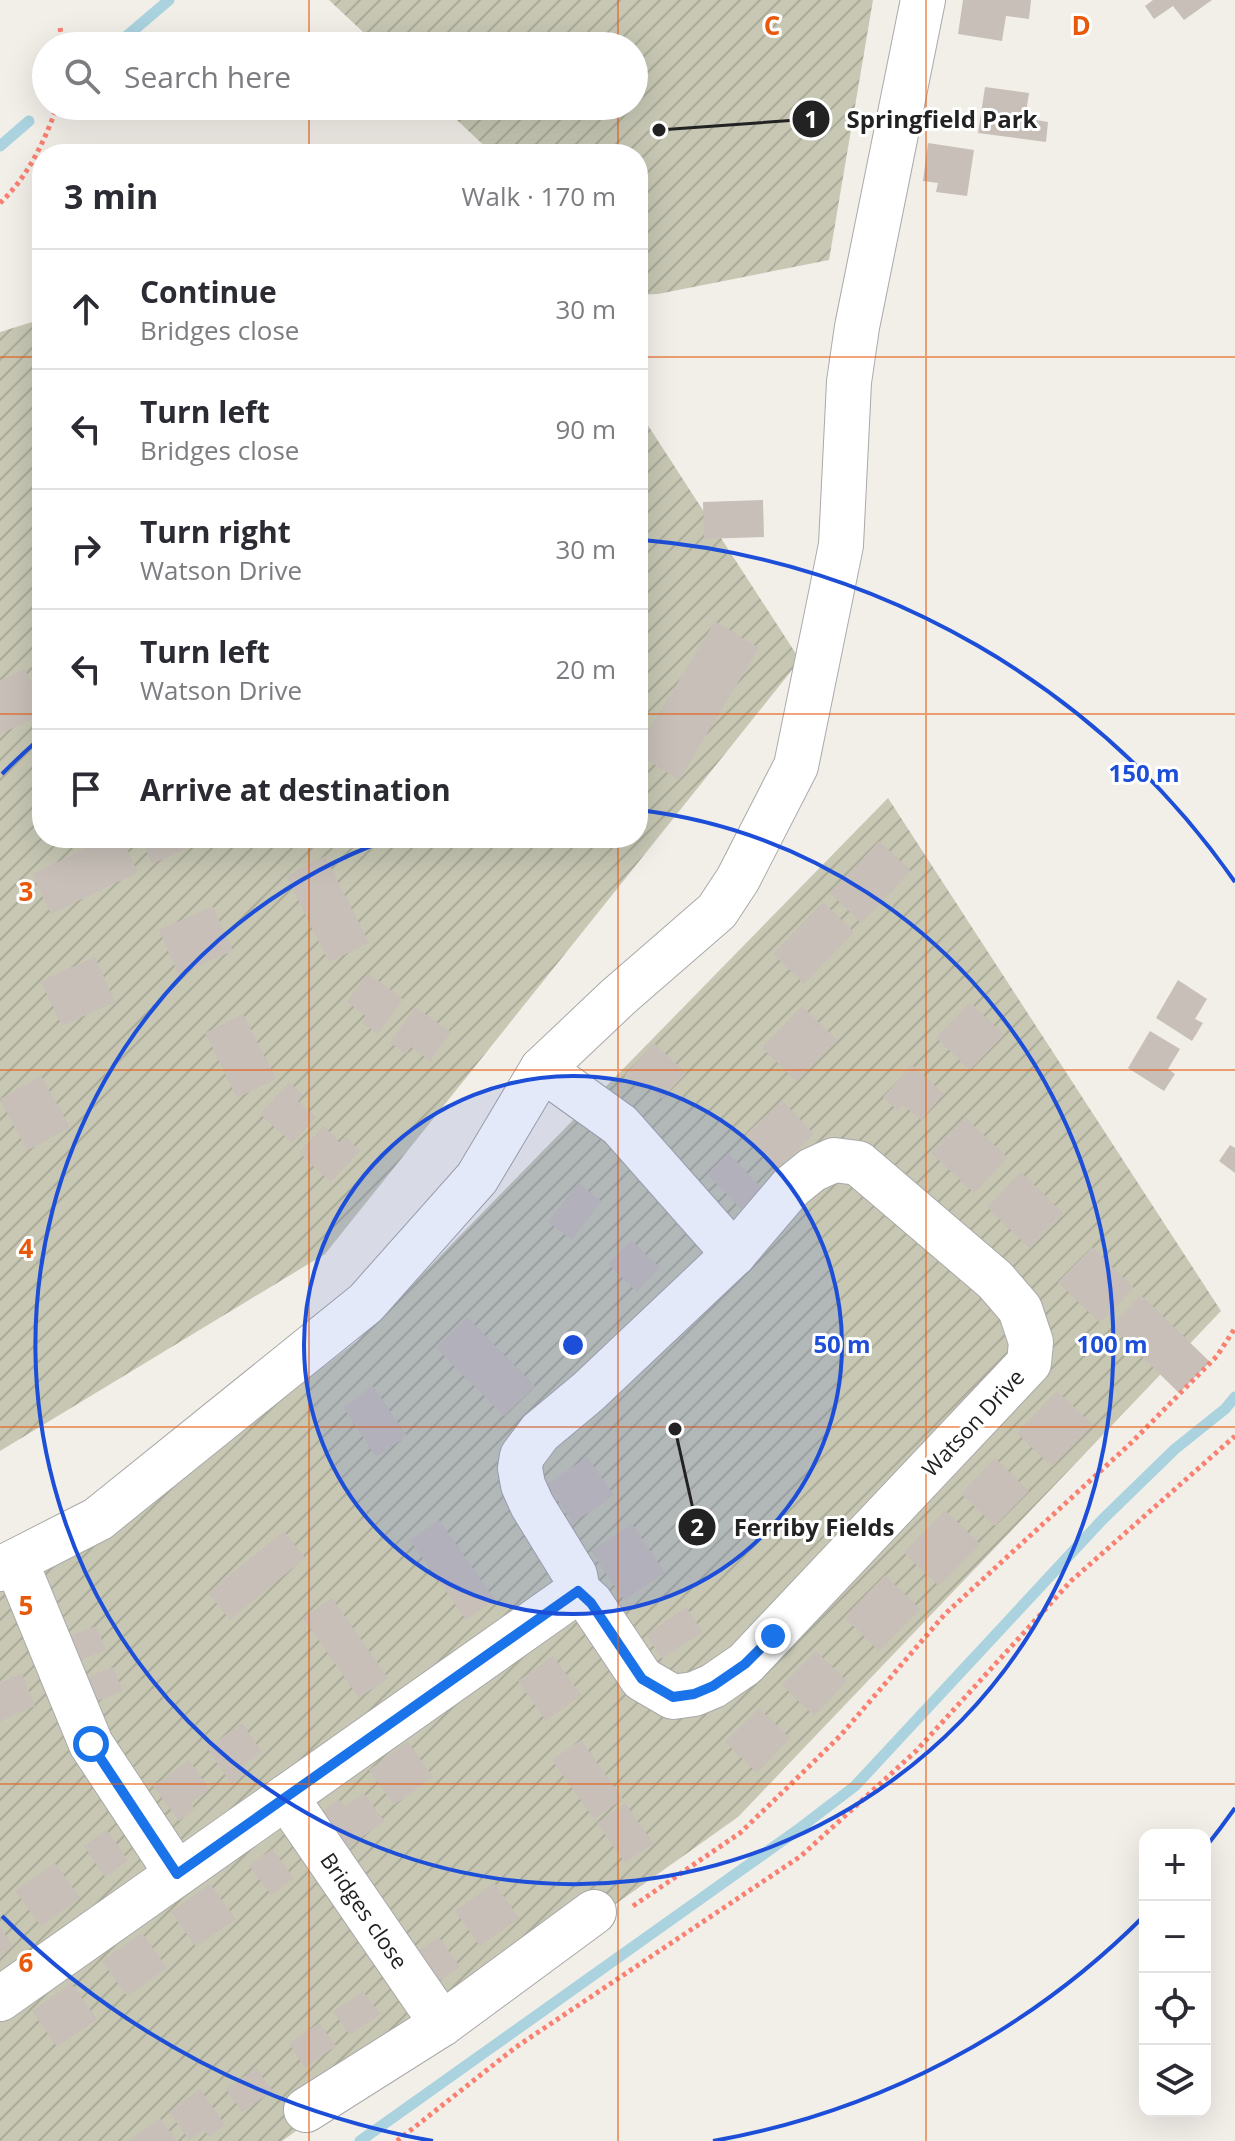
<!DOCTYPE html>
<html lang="en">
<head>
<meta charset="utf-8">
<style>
  :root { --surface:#fff; --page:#f2f2f3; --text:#2b2b33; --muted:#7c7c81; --line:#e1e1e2 }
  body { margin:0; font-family:"Open Sans",sans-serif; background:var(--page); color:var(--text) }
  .controls { position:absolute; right:24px; bottom:24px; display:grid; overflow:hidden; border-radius:16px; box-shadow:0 8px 32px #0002 }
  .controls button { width:72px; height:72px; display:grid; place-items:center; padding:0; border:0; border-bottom:2px solid var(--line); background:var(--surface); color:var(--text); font:40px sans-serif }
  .stop { position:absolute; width:24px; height:24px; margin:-18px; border:6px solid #1a73e8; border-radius:50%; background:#fff }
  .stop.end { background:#1a73e8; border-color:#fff; box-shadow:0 2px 8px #0008 }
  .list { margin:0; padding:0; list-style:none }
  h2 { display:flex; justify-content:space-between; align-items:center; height:104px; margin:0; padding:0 32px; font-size:34px }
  h2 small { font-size:26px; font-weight:400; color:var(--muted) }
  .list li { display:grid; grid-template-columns:52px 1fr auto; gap:24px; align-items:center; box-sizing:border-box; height:120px; padding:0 32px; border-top:2px solid var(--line) }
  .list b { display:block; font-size:30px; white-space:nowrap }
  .list p { margin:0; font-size:26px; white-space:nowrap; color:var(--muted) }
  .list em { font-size:26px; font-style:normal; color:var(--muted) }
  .icon { flex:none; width:44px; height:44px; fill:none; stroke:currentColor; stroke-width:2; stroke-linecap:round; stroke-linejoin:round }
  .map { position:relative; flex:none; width:1235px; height:2141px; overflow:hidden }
  .search { position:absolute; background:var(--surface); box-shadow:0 8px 32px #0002; left:32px; top:32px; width:616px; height:88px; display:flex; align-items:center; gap:20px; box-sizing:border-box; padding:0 28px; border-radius:44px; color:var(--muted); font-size:30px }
  .panel { position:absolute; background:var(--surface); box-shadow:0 8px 32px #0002; left:32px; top:144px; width:616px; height:704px; border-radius:32px }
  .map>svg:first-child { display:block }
  .construction { fill:url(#construction-furrows) }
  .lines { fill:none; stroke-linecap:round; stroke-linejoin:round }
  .stream { stroke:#aad3df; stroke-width:11 }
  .building { fill:#c7bfb8 }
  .minor-casing { stroke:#a9a9a9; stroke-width:46 }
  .path { stroke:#fa8072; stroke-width:5; stroke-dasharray:4 4; stroke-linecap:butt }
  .minor { stroke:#fff; stroke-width:44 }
  .route { stroke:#1a73e8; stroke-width:10 }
  .grid { fill:none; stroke:#e8590c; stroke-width:2; stroke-opacity:0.55 }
  .ring { fill:none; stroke:#1d4ed8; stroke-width:4 }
  .labels { text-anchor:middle; stroke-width:6; stroke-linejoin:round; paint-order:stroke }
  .street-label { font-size:22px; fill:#222; stroke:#fff }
  .grid-label { font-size:26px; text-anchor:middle; font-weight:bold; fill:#e8590c; stroke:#fff; stroke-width:6; stroke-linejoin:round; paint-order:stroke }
  .centre { fill:#1d4ed8; stroke:#fff; stroke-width:4 }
  .ring-label { font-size:24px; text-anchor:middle; font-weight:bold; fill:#1d4ed8; stroke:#fff; stroke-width:6; stroke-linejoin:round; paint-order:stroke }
  .leader { fill:none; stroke:#222; stroke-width:3 }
  .callout-dot { fill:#222; stroke:#fff; stroke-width:3 }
  .mark-label { font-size:24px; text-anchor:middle; font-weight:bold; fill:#fff }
  .callout-label { font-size:24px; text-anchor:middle; font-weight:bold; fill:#222; stroke:#fff; stroke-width:6; stroke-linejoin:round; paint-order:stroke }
</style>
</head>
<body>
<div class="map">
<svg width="1235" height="2141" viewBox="0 0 1235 2141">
  <defs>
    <pattern id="construction-furrows" width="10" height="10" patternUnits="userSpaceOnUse" patternTransform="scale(2)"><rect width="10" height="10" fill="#c7c7b4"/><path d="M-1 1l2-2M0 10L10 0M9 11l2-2" fill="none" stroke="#abab9a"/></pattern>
  </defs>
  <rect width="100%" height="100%" fill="#f2efe9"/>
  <path class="construction" d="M329,0H873L829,260L658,294L638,295V154H493L442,106H634V46H378Z
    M42,319V838H638V410L800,660L325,1254L0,1451V332Z
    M888,798L1221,1311L738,1817L282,2141H0V1585L127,1517L357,1341Z"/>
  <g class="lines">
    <path class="stream" d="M115,46L169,0
      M0,146L29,121
      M360,2141L796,1831L855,1786L1102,1520L1175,1449L1225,1409L1235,1397"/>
  </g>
  <path class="building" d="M963,0H1031L1029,19L1006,16L1002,41L958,34Z
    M1153,0H1212L1184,20L1173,6L1154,19L1145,6Z
    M985,87L1029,93L1025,118L1048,122L1046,142L978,133Z
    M928,143L974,150L967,196L936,192L938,183L923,181Z
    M763,500L764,537L704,539L703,502Z
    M715,621L759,648L679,780L638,754V748Z
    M25,669L42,705V715L0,734V680Z
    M108,838H122L138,872L51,914L32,874Z
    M141,838H208L152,864Z
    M879,841L911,871L861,923L830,893Z
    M325,856L369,943L329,962L286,876Z
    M823,902L854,932L804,984L773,954Z
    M213,906L233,951L178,974L159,930Z
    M95,957L115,1002L62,1026L41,981Z
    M368,973L403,999L378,1034L362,1023L366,1016L347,1002Z
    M1178,980L1207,999L1195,1019L1203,1023L1192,1041L1156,1018Z
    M970,1002L1004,1035L970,1070L936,1038Z
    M802,1006L837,1040L797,1082L762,1048Z
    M415,1007L451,1032L430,1061L411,1047L406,1054L390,1043Z
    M243,1014L276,1079L237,1098L205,1033Z
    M1150,1031L1180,1049L1168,1069L1175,1074L1164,1091L1128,1068Z
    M654,1043L686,1073L662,1099L645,1082L639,1089L625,1075Z
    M912,1065L944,1094L921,1120L903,1105L898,1111L883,1097Z
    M41,1076L70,1127L27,1151L0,1099Z
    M289,1082L303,1095L298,1102L316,1117L292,1143L260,1114Z
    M782,1100L814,1134L778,1168L746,1134Z
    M965,1117L1008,1158L974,1193L931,1153Z
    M324,1126L340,1143L346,1137L360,1151L330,1182L299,1152Z
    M1230,1145L1235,1148V1173L1219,1161Z
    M728,1153L762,1188L741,1209L707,1174Z
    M1021,1172L1063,1213L1029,1248L987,1207Z
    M578,1183L601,1201L572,1240L548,1222Z
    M631,1240L660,1268L637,1292L608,1264Z
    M1092,1247L1134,1288L1100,1323L1058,1282Z
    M1141,1295L1210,1362L1179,1393L1111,1326Z
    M467,1317L535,1386L504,1416L436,1348Z
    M373,1386L407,1436L376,1457L343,1407Z
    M1057,1391L1093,1425L1052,1467L1017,1433Z
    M587,1457L614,1495L573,1523L547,1484Z
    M995,1458L1029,1491L995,1526L961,1494Z
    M945,1510L980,1544L939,1586L904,1553Z
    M439,1520L495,1600L466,1620L410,1540Z
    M632,1524L665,1573L624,1600L591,1551Z
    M284,1531L305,1558L230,1620L208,1593Z
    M885,1575L920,1609L879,1651L844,1617Z
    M332,1598L388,1678L359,1698L303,1618Z
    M686,1607L703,1632L662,1659L646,1635Z
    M96,1626L106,1650L75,1662L66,1638Z
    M816,1651L847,1681L814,1716L782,1685Z
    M553,1656L581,1695L546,1721L518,1681Z
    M113,1667L123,1691L92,1703L83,1679Z
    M22,1673L35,1706L0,1721V1683Z
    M759,1708L790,1738L757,1773L725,1742Z
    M242,1723L262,1752L243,1765L248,1772L231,1784L207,1748Z
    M581,1740L623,1799L594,1819L552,1760Z
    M408,1742L433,1777L394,1805L369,1770Z
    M189,1760L209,1789L190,1803L195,1809L179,1821L153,1786Z
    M364,1793L384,1821L348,1847L323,1811L339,1799L344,1806Z
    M625,1803L653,1843L625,1863L597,1823Z
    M107,1830L128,1860L105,1877L84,1846Z
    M272,1849L294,1878L271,1895L249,1866Z
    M55,1863L80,1898L41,1926L15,1891Z
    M494,1883L519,1918L480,1946L455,1911Z
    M210,1884L236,1919L196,1947L171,1912Z
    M0,1927L13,1946L0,1956Z
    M142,1933L167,1968L127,1996L102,1961Z
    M439,1937L460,1967L436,1983L415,1953Z
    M71,1983L97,2019L57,2047L32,2011Z
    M363,1991L380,2014L350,2035L333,2012Z
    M319,2023L336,2046L305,2068L289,2044Z
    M256,2068L273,2091L242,2112L226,2089Z
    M200,2089L225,2125L209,2137L204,2130L189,2140L169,2112Z
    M160,2118L177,2141H128Z"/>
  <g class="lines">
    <g class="minor-casing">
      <g id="minor">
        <path d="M542,1069L620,1125L734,1254"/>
        <path d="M834,1160L858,1163L995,1280L1020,1309L1031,1342L1029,1363L745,1664L713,1686L694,1694L673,1697L642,1679L591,1603L578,1591L575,1575L532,1505L523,1485L520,1468L522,1456L540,1432L588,1392L734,1254L791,1187L812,1170Z"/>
        <path d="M16,1562L91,1744L177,1874"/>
        <path d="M0,1569L98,1519L366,1303L477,1178L542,1069L618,997L717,911L738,879L796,766L841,545L849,382L857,327L923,0"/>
        <path id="s1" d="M286,1797L442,2024"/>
        <path d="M0,1999L578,1591"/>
        <path d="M306,2110L442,2024L594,1912"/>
      </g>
    </g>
    <path class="path" d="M60,28L63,46
      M0,203C27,178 45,141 57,106
      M633,1906L740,1833L789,1786L840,1736L945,1614L1131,1443L1217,1356L1235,1328
      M397,2141L516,2047L801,1856L916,1751L1071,1581L1235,1436"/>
    <use href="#minor" class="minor"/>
  </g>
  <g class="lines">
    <path class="route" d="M91,1744L177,1874L578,1591L591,1603L642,1679L673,1697L694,1694L713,1686L745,1664L773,1636"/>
  </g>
  <path class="grid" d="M309,0V46M618,0V46M926,0V2141M309,106V154M618,106V154M0,357H42M638,357H1235M0,714H42M638,714H1235M309,838V2141M618,838V2141M0,1070H1235M0,1427H1235M0,1784H1235"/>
  <circle cx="573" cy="1345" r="269" fill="#1d4ed8" fill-opacity=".12"/>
  <g class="ring">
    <circle cx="573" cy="1345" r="269"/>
    <path d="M639 810A539 539 0 1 1 389 839"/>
    <path d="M1235 1808A808 808 0 0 1 1205 1848M1144 1916A808 808 0 0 1 713 2141M433 2141A808 808 0 0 1 2 1916M2 774A808 808 0 0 1 38 740M643 540A808 808 0 0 1 1235 882"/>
  </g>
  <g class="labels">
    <g class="street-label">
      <text transform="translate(973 1423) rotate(-47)" y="8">Watson Drive</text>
      <text dy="8" stroke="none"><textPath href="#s1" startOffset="138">Bridges close</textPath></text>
    </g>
  </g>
  <g class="grid-label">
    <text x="772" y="35">C</text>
    <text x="1081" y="35">D</text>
    <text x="26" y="901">3</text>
    <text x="26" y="1258">4</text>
    <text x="26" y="1615">5</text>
    <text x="26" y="1972">6</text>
  </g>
  <circle cx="573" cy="1345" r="12" class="centre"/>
  <g class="ring-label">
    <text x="1144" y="782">150 m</text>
    <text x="842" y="1353">50 m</text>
    <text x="1112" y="1353">100 m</text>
  </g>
  <path class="leader" d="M659 130L811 119M675 1429L697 1527"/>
  <g class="callout-dot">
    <circle cx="659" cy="130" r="8"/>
    <circle cx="675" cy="1429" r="8"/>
    <circle cx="811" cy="119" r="20"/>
    <circle cx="697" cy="1527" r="20"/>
  </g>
  <g class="mark-label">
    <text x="811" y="128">1</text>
    <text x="697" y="1536">2</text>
  </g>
  <g class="callout-label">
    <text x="942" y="128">Springfield Park</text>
    <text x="814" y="1536">Ferriby Fields</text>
  </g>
</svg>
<div class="controls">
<button>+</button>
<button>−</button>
<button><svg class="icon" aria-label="locate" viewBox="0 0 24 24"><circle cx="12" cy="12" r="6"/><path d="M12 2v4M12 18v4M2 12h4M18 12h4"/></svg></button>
<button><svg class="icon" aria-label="layers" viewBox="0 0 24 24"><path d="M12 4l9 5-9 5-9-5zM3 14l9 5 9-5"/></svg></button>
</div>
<div class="stop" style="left:91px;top:1744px"></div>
<div class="stop end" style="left:773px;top:1636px"></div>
<div class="search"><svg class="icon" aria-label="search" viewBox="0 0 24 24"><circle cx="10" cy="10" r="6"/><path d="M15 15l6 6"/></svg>Search here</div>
<section class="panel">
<h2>3 min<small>Walk · 170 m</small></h2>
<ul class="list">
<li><svg class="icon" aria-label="ahead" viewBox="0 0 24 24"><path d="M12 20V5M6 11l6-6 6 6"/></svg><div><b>Continue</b><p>Bridges close</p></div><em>30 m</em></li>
<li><svg class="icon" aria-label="left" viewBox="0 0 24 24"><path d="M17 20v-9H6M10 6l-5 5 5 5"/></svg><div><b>Turn left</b><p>Bridges close</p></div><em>90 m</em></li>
<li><svg class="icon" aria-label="right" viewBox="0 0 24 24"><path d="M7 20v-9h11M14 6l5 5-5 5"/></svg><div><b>Turn right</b><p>Watson Drive</p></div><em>30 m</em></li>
<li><svg class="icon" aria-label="left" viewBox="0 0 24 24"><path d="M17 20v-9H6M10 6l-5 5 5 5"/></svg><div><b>Turn left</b><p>Watson Drive</p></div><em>20 m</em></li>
<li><svg class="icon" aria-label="arrive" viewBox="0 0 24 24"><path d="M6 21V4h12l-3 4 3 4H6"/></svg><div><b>Arrive at destination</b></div></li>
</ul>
</section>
</div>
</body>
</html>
